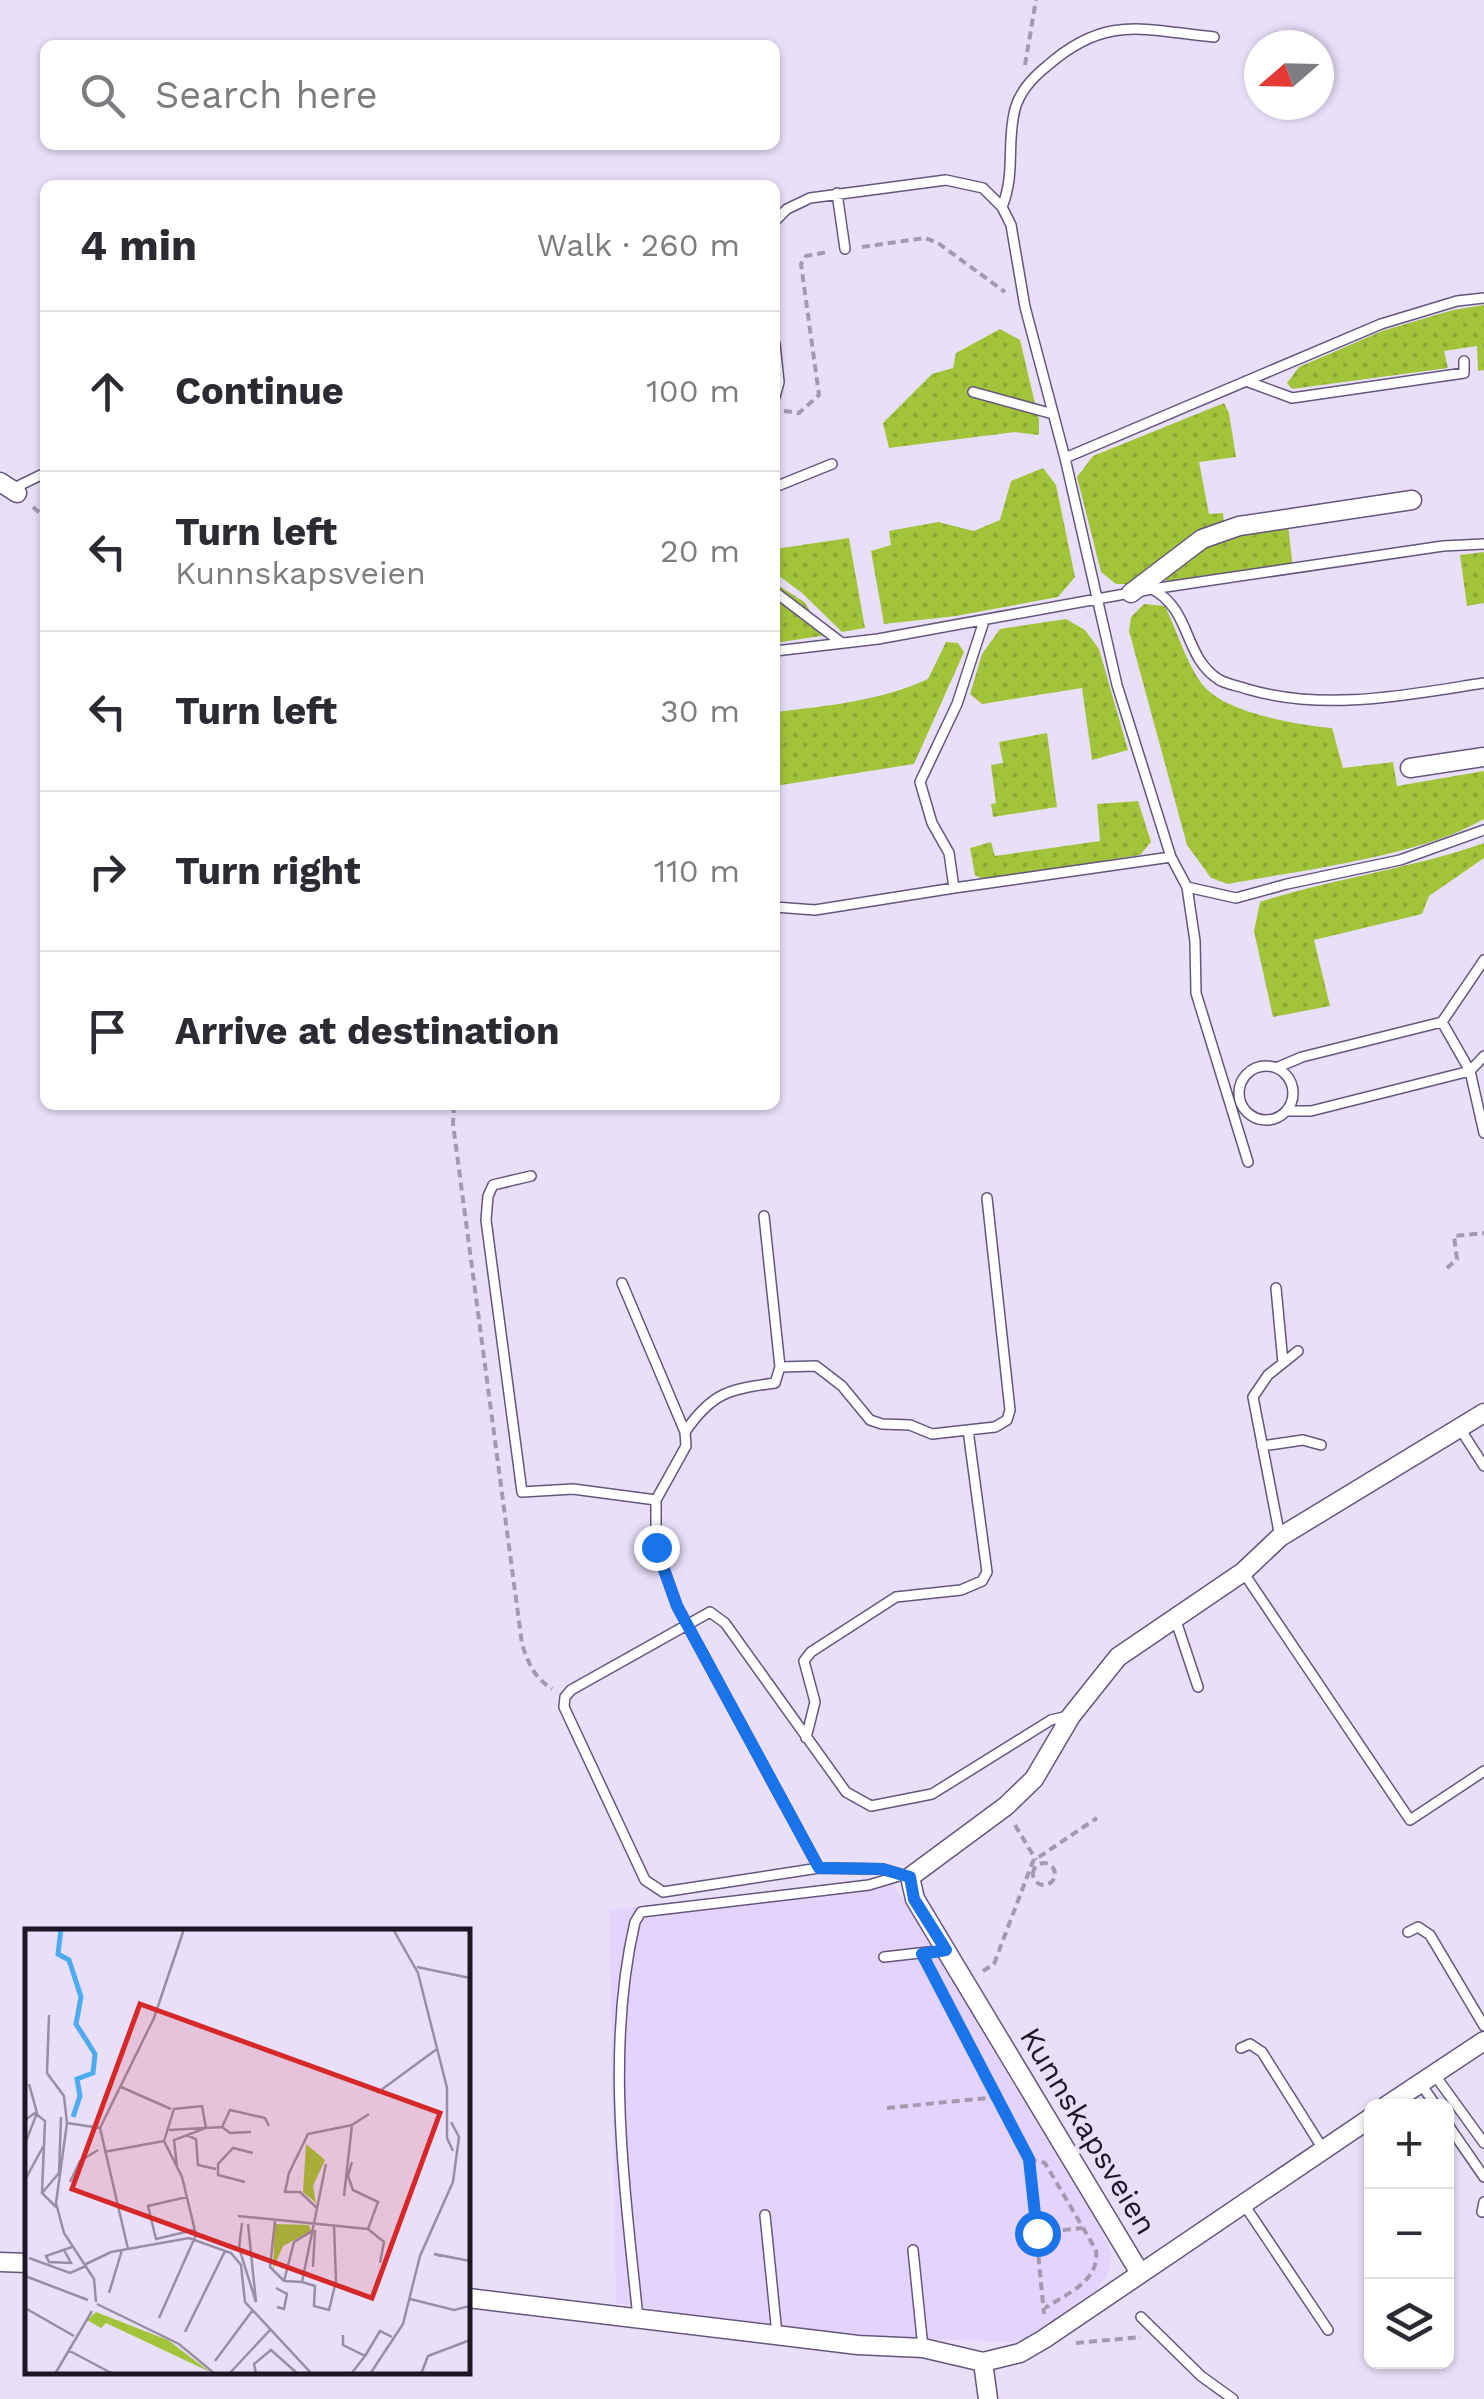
<!DOCTYPE html>
<html lang="en">
<head>
<meta charset="utf-8">
<style>
  :root { --surface:#fff; --page:#f7f7f7; --text:#2b2b33; --muted:#7c7c81; --line:#e1e1e2 }
  body { margin:0; font-family:"Work Sans",sans-serif; background:var(--page); color:var(--text) }
  .controls { position:absolute; right:30px; bottom:30px; display:grid; overflow:hidden; border-radius:15px; box-shadow:0 2px 8px #0004 }
  .controls button { width:90px; height:90px; display:grid; place-items:center; padding:0; border:0; border-bottom:2px solid var(--line); background:var(--surface); color:var(--text); font:50px sans-serif }
  .compass { position:absolute; left:1244px; top:30px; width:90px; height:90px; border-radius:50%; background:var(--surface); box-shadow:0 2px 8px #0004; rotate:250deg }
  .stop { position:absolute; width:30px; height:30px; margin:-22px; border:8px solid #1a73e8; border-radius:50%; background:#fff }
  .stop.end { background:#1a73e8; border-color:#fff; box-shadow:0 2px 10px #0008 }
  .list { margin:0; padding:0; list-style:none }
  h2 { display:flex; justify-content:space-between; align-items:center; height:130px; margin:0; padding:0 40px; font-size:42px }
  h2 small { font-size:32px; font-weight:400; color:var(--muted) }
  .list li { display:grid; grid-template-columns:65px 1fr auto; gap:30px; align-items:center; box-sizing:border-box; height:160px; padding:0 40px; border-top:2px solid var(--line) }
  .list b { display:block; font-size:38px; white-space:nowrap }
  .list p { margin:0; font-size:32px; white-space:nowrap; color:var(--muted) }
  .list em { font-size:32px; font-style:normal; color:var(--muted) }
  .icon { flex:none; width:55px; height:55px; fill:none; stroke:currentColor; stroke-width:2; stroke-linecap:round; stroke-linejoin:round }
  .map { position:relative; flex:none; width:1484px; height:2399px; overflow:hidden }
  .search { position:absolute; background:var(--surface); box-shadow:0 2px 8px #0004; left:40px; top:40px; width:740px; height:110px; display:flex; align-items:center; gap:25px; box-sizing:border-box; padding:0 35px; border-radius:15px; color:var(--muted); font-size:38px }
  .panel { position:absolute; background:var(--surface); box-shadow:0 2px 8px #0004; left:40px; top:180px; width:740px; height:930px; border-radius:15px }
  .map>svg:first-child { display:block }
  .built { fill:#e4d4fd }
  .grass { fill:url(#grass-dots) }
  .lines { fill:none; stroke-linecap:round; stroke-linejoin:round }
  .service-casing { stroke:#66567d; stroke-width:12 }
  .minor-casing { stroke:#66567d; stroke-width:21 }
  .path { stroke:#a39ab0; stroke-width:4; stroke-dasharray:8 5; stroke-linecap:butt }
  .service { stroke:#fff; stroke-width:9 }
  .minor { stroke:#fff; stroke-width:18 }
  .route { stroke:#1a73e8; stroke-width:12 }
  .labels { text-anchor:middle; stroke-width:8; stroke-linejoin:round; paint-order:stroke }
  .street-label { font-size:30px; fill:#1e1727; stroke:#e9dff9 }
  .inset-river { fill:none; stroke:#4dacf0; stroke-width:5 }
  .inset-road { fill:none; stroke:#988fa5; stroke-width:2.5 }
  .view { fill:#d62828; fill-opacity:0.15; stroke:#d62828; stroke-width:5 }
  .inset-edge { fill:none; stroke:#1e1727; stroke-width:5 }
</style>
</head>
<body>
<div class="map">
<svg width="1484" height="2399" viewBox="0 0 1484 2399">
  <defs>
    <pattern id="grass-dots" width="8" height="8" patternUnits="userSpaceOnUse" patternTransform="scale(2.5)"><rect width="8" height="8" fill="#a1c43b"/><path d="M2 2h.1M6 6h.1" fill="none" stroke="#8aa834" stroke-width="1.8" stroke-linecap="round"/></pattern>
  </defs>
  <rect width="100%" height="100%" fill="#e9dff9"/>
  <path class="built" d="M889,1877L1098,2225L1112,2254L1107,2276L1095,2291L1030,2337L1013,2342L903,2338L752,2324L616,2303L609,1910Z"/>
  <path class="grass" d="M1484,305V370L1478,371L1477,346L1444,351L1448,368L1292,389L1287,383L1299,367L1382,331L1453,310Z
    M1000,329L1020,340L1039,420V435L1015,432L889,448L883,423L932,374L953,368L956,353Z
    M1224,403L1229,413L1236,457L1199,462L1209,514L1223,513L1224,524L1182,542L1128,584H1116L1101,572L1077,477L1093,456Z
    M1043,468L1056,485L1075,577L1058,597L956,616L884,624L871,551L891,545L889,531L938,522L974,531L1000,520L1011,481Z
    M1288,525L1293,568L1171,586L1157,570L1202,539Z
    M849,538L865,628L842,632L802,593L775,573V549Z
    M1484,552V603L1467,606L1460,555Z
    M775,583L804,602L827,635L775,643Z
    M1144,604L1165,606C1176,629 1187,664 1202,684C1224,713 1298,725 1332,728L1343,768L1393,762L1397,786L1484,771V819C1421,856 1302,870 1228,884L1211,878L1187,845L1129,631L1131,617Z
    M1066,619L1085,630L1099,649L1128,750L1092,760L1082,688L982,704L970,694L982,654L1000,629Z
    M946,642L958,643L964,652L914,764L775,786V712C827,706 880,701 928,679Z
    M1047,733L1057,807L993,817L991,804L996,803L991,765L1003,763L999,742Z
    M1138,801L1151,842L1140,855L984,880L975,875L970,848L991,842L995,856L1100,841L1097,804Z
    M1484,843V858L1429,896L1422,914L1314,940L1330,1006L1273,1017L1254,931L1260,902C1334,878 1411,869 1484,843Z"/>
  <g class="lines">
    <g class="service-casing">
      <path id="service" d="M837,193L845,249
        M1002,207C1016,172 1006,144 1015,109C1020,91 1033,77 1047,66C1106,14 1143,30 1214,37
        M775,221L787,209L810,198L946,180L983,188L1002,207L1011,225L1025,307L1065,458L1117,685L1171,857L1187,887L1195,941L1196,993L1248,1162
        M775,344L779,382L775,397
        M1246,381L1292,398L1464,373V361
        M973,392L1053,414
        M1065,458L1381,324L1457,301L1484,298
        M775,487L832,464
        M12,489L45,473
        M1152,589C1192,610 1183,656 1218,679C1225,684 1239,686 1247,689C1325,712 1406,695 1484,683
        M775,592L842,643
        M775,651L878,639L1152,589L1443,546L1484,544
        M1187,887L1236,898L1287,884L1400,860L1484,830
        M954,888L1171,857
        M775,907L815,910L954,888L949,853L932,823L920,782L957,704L984,621
        M1442,1022L1470,1071L1484,1133
        M1239 1093a27 27 0 1 1 54 0a27 27 0 1 1-54 0Z
        M1276,1068L1302,1057L1442,1022L1484,960
        M1286,1111H1311L1470,1071L1484,1056
        M531,1176L493,1185L488,1196L486,1220L522,1492L573,1489L656,1500V1547L677,1606L819,1868
        M764,1216L780,1367L816,1366L842,1386L870,1420L882,1424L910,1425L932,1434L995,1427L1007,1420L1010,1410L987,1198
        M622,1283L685,1432L686,1446L656,1500
        M1276,1288L1283,1363
        M1459,1427L1484,1466
        M685,1432C712,1392 730,1389 775,1383L780,1367
        M1262,1446L1303,1440L1321,1445
        M1280,1537L1253,1397L1268,1375L1298,1351
        M1243,1572L1410,1820L1484,1771
        M1175,1618L1198,1687
        M806,1738L815,1702L804,1661L811,1652L896,1597L961,1590L982,1581L987,1572L968,1430
        M910,1877L883,1869L819,1868L663,1892L645,1880L564,1707L565,1697L571,1690L710,1612L725,1623L846,1792L871,1806L932,1794L1051,1720L1068,1716
        M1408,1932L1418,1927L1430,1935L1484,2026
        M884,1957L946,1950
        M1241,2048L1250,2044L1262,2052L1323,2149
        M1434,2074L1484,2143
        M1421,2084L1436,2106
        M1446,2122L1484,2177
        M1243,2203L1328,2330
        M1482,2212L1484,2202
        M765,2215L777,2334
        M913,2250L923,2348
        M1141,2317L1201,2376L1233,2399
        M638,2318C625,2189 605,2050 635,1922L641,1912L869,1885L899,1876"/>
    </g>
    <g class="minor-casing">
      <path id="minor" d="M0,482L17,493
        M1131,593L1202,539L1239,526L1412,500
        M1410,768L1484,757
        M1386,2106L1484,2041
        M0,2262L28,2263
        M1140,2273L915,1899L910,1877L1006,1806L1034,1779L1071,1716L1118,1657L1243,1572L1280,1537L1484,1413
        M468,2298L858,2345L923,2348L983,2362L1020,2353L1044,2339L1372,2117
        M983,2362L988,2399"/>
    </g>
    <path class="path" d="M1025,65L1036,0
      M862,247L925,238L938,243L1005,292
      M784,411L799,413L819,395L801,264L806,256L828,252
      M33,507L45,517
      M454,1105L453,1124L522,1644C529,1665 534,1677 552,1689
      M1447,1268L1457,1259L1454,1236L1484,1233
      M1015,1825L1036,1860
      M1033 1874a11 11 0 1 1 22 0a11 11 0 1 1-22 0Z
      M930,1969L1029,2159L1044,2314
      M983,1971L994,1964L1033,1861L1097,1818
      M887,2108L997,2097
      M1029,2159L1045,2163L1096,2250C1100,2281 1068,2293 1045,2308
      M1037,2233L1082,2228
      M1076,2343L1141,2337"/>
    <use href="#service" class="service"/>
    <use href="#minor" class="minor"/>
  </g>
  <g class="lines">
    <path class="route" d="M656,1547L677,1606L819,1868L882,1869L910,1877L914,1899L946,1950L922,1954L1029,2159L1037,2233"/>
  </g>
  <g class="labels">
    <g class="street-label">
      <text transform="translate(1088 2131) rotate(59)" y="10">Kunnskapsveien</text>
    </g>
  </g>
  <g transform="translate(25 1929)">
    <rect width="445" height="445" fill="#e9dff9"/>
    <path d="M281,215L300,231L288,257L291,274L278,263ZM250,295L284,296L286,302L258,317L248,340ZM71,383L143,411L185,443L81,394L76,399L62,391Z" fill="#a1c43b"/>
    <path class="inset-river" d="M36,0L33,25L44,31L56,68L51,95L70,125L68,144L52,150L55,167L48,188"/>
    <path class="inset-road" d="M368,0L393,44L422,159V209L428,222M392,38L445,49M24,86L22,144L39,167L42,194M96,158L146,180M352,164L412,120M0,191L10,184L20,192L17,264L31,278M197,198L205,204L226,203M75,199L129,89L159,0M75,199L103,320M144,201L197,198L205,181L240,189L244,197M161,206L171,210L173,236L191,240M139,212L149,180L177,177L181,199L149,211L152,238M0,215L12,184L4,155M79,223L139,212M327,233L323,247L328,261L353,273L343,300M0,251L20,214M45,253L55,232L73,221M220,253L193,246V235L208,219L228,224M17,264L34,244L36,188M319,267L327,196L344,185M162,268L123,277L131,310L169,301M292,279L275,263H260L264,244L283,205L327,196M213,287L343,300L359,313L355,334M250,292L245,338L259,352L277,353L301,235M217,294L214,319L231,373L223,295M39,321L46,334L24,333L21,327L47,318M416,327L409,325L445,332M4,329L45,344L61,337M59,336L86,323L164,309L206,324L216,336L220,373L287,445M288,338L290,301M0,347L63,371M259,352L269,313L289,301M277,353L290,357L289,377L304,381L311,352L309,296M251,359L262,365L259,380L252,378M84,364L97,321M385,370L429,381L445,377M71,373L69,350L39,304L31,274L42,194L75,199M72,375L154,415L190,445M0,379L49,407M134,389L171,306L157,248L139,212M160,403L200,322M318,406V416L340,427L326,445M43,421L88,445M340,427L355,402L367,408M190,432L227,382M30,445L67,382M204,445L245,401M231,445L229,435L246,421L273,445M345,445L378,395L395,327L428,253L434,208L426,193M396,445L403,427L445,411"/>
    <path class="view" d="M115,75L415,184L347,369L47,260Z"/>
    <rect width="445" height="445" class="inset-edge"/>
  </g>
</svg>
<div class="controls">
<button>+</button>
<button>−</button>
<button><svg class="icon" aria-label="layers" viewBox="0 0 24 24"><path d="M12 4l9 5-9 5-9-5zM3 14l9 5 9-5"/></svg></button>
</div>
<svg class="compass" viewBox="-18 -18 36 36"><path d="M0-13l5 13h-10z" fill="#e53935"/><path d="M0 13l5-13h-10z" fill="#7c7c81"/></svg>
<div class="stop" style="left:1037px;top:2233px"></div>
<div class="stop end" style="left:656px;top:1547px"></div>
<div class="search"><svg class="icon" aria-label="search" viewBox="0 0 24 24"><circle cx="10" cy="10" r="6"/><path d="M15 15l6 6"/></svg>Search here</div>
<section class="panel">
<h2>4 min<small>Walk · 260 m</small></h2>
<ul class="list">
<li><svg class="icon" aria-label="ahead" viewBox="0 0 24 24"><path d="M12 20V5M6 11l6-6 6 6"/></svg><div><b>Continue</b></div><em>100 m</em></li>
<li><svg class="icon" aria-label="left" viewBox="0 0 24 24"><path d="M17 20v-9H6M10 6l-5 5 5 5"/></svg><div><b>Turn left</b><p>Kunnskapsveien</p></div><em>20 m</em></li>
<li><svg class="icon" aria-label="left" viewBox="0 0 24 24"><path d="M17 20v-9H6M10 6l-5 5 5 5"/></svg><div><b>Turn left</b></div><em>30 m</em></li>
<li><svg class="icon" aria-label="right" viewBox="0 0 24 24"><path d="M7 20v-9h11M14 6l5 5-5 5"/></svg><div><b>Turn right</b></div><em>110 m</em></li>
<li><svg class="icon" aria-label="arrive" viewBox="0 0 24 24"><path d="M6 21V4h12l-3 4 3 4H6"/></svg><div><b>Arrive at destination</b></div></li>
</ul>
</section>
</div>
</body>
</html>
